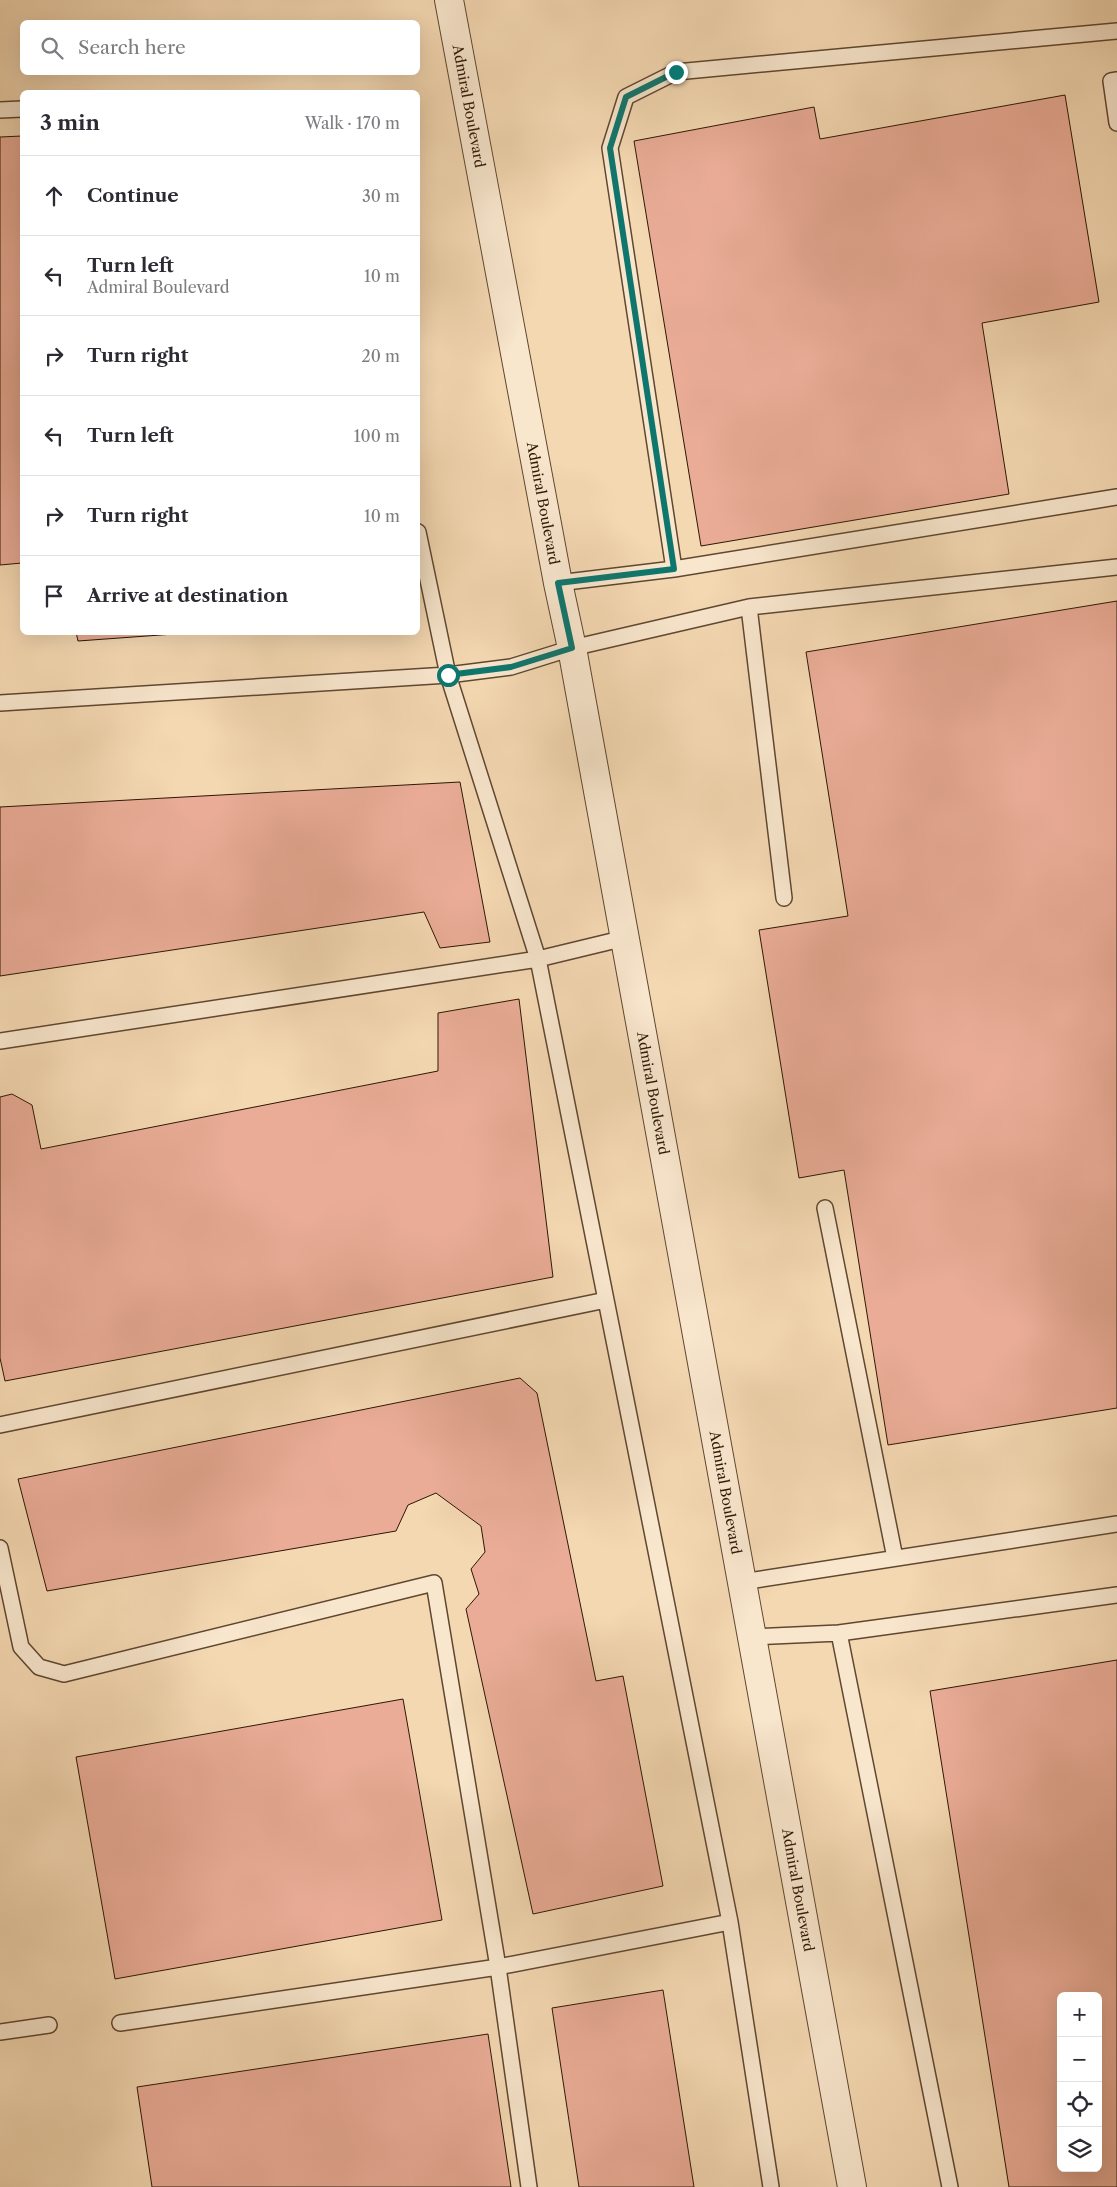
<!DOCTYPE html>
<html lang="en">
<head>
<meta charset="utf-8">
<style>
  :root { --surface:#fff; --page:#f7f7f7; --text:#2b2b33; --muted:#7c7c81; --line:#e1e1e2 }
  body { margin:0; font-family:"Libre Caslon Text",serif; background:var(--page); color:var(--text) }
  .controls { position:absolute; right:15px; bottom:15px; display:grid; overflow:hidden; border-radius:8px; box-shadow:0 5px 20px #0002 }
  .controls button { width:45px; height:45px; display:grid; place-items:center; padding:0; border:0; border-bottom:1px solid var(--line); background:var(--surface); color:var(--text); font:25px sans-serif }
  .stop { position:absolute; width:15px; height:15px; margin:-11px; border:4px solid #0f766e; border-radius:50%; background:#fff }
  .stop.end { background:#0f766e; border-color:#fff; box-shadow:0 1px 5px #0008 }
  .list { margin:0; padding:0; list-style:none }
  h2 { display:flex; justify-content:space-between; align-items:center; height:65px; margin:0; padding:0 20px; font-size:21px }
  h2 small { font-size:16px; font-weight:400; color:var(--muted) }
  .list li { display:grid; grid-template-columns:32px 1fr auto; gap:15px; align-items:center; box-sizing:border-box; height:80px; padding:0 20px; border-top:1px solid var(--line) }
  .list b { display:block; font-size:19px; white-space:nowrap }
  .list p { margin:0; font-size:16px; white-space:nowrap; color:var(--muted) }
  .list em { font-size:16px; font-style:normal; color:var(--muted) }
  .icon { flex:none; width:28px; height:28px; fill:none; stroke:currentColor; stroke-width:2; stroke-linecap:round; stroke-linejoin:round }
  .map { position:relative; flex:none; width:1117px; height:2187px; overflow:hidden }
  .search { position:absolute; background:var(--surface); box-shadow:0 5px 20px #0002; left:20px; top:20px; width:400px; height:55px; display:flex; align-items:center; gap:12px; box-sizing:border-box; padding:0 18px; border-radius:8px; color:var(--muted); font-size:19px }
  .panel { position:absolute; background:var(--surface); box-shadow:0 5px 20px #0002; left:20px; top:90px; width:400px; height:545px; border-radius:8px }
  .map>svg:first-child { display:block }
  .building { fill:#eaac97; stroke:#2d1705; fill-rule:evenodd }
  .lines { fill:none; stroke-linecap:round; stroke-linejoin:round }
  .lane-casing { stroke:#5f4730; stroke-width:18 }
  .street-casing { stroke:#5f4730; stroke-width:30 }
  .lane { stroke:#f8e6cd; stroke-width:15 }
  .street { stroke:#f8e6cd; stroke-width:28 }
  .route { stroke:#0f766e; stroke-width:6 }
  .labels { text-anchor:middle; stroke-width:5; stroke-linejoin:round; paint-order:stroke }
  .street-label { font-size:14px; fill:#2d1705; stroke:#f8e6cd }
</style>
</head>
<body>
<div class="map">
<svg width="1117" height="2187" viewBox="0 0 1117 2187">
  <rect width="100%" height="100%" fill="#f4d8b2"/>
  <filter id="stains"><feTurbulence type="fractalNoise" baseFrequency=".004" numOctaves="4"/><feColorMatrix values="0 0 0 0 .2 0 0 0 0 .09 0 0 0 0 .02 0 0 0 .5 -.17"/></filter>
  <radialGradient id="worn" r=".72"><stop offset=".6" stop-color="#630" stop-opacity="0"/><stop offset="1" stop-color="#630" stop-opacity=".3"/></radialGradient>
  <path class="building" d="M1065,95L1099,302L982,323L1009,494L701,546L634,141L814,107L820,139Z
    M22,136V563L0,565V137Z
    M1117,601V1408L888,1445L844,1170L799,1178L759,930L848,916L806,652Z
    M76,632H202L78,641Z
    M460,782L490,942L440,948L424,912L0,976V807Z
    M519,999L553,1277L5,1381L0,1358V1097L12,1094L32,1105L41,1149L438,1071V1013Z
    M520,1378L537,1393L596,1681L623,1676L663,1886L533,1914L466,1609L479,1594L471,1569L485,1552L481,1526L436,1493L408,1505L396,1531L47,1591L18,1479Z
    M1117,1660V2187H1009L930,1691ZM1061,1996H1098V2168H1061Z
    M403,1699L442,1920L115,1979L76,1757Z
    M663,1990L694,2187H579L552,2008Z
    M488,2034L511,2187H152L137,2087Z"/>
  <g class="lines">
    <g class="lane-casing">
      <path id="lane" d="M1117,80L1111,81L1117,123
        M0,110L22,109
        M674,569L1117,497
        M558,583L674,569L610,148L626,97L676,72L1117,31
        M749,607L784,898
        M0,703L448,675L511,667L572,648L749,607L1117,567
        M0,1041L538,959L625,938
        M825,1208L895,1558
        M0,1425L606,1300L538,959L448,675L418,532
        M0,1548L21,1647L39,1667L64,1674L434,1583L498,1967L120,2023
        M742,1582L1117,1524
        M839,1633L1117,1595
        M752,1637L839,1633L950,2187
        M730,1922L771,2187
        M0,2032L49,2025
        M529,2187L498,1967L730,1922L606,1300"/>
    </g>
    <g class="street-casing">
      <g id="street">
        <path id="s1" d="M449,0L558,583L572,648L852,2187"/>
      </g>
    </g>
    <use href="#lane" class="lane"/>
    <use href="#street" class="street"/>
  </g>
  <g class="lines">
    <path class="route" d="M448,675L511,667L572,648L558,583L674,569L610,148L626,97L676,72"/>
  </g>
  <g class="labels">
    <g class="street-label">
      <text dy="5" stroke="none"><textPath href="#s1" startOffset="108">Admiral Boulevard</textPath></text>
      <text dy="5" stroke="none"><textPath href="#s1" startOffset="512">Admiral Boulevard</textPath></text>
      <text dy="5" stroke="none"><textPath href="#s1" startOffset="1112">Admiral Boulevard</textPath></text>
      <text dy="5" stroke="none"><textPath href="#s1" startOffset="1518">Admiral Boulevard</textPath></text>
      <text dy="5" stroke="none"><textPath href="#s1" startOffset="1922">Admiral Boulevard</textPath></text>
    </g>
  </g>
  <rect width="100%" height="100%" filter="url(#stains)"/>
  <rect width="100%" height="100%" fill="url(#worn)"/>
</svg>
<div class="controls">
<button>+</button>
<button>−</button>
<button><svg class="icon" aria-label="locate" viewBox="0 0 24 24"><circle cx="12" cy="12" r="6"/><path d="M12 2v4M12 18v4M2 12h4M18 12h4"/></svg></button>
<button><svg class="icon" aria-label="layers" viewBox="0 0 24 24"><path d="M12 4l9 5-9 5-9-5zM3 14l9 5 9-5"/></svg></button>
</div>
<div class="stop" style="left:448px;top:675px"></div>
<div class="stop end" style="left:676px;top:72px"></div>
<div class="search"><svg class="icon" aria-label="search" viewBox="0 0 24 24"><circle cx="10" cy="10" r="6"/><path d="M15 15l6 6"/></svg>Search here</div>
<section class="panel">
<h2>3 min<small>Walk · 170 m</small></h2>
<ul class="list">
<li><svg class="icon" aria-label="ahead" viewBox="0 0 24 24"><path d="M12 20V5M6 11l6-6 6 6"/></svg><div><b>Continue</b></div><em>30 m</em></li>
<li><svg class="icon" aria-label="left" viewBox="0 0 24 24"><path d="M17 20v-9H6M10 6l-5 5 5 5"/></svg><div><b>Turn left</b><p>Admiral Boulevard</p></div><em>10 m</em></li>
<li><svg class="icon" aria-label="right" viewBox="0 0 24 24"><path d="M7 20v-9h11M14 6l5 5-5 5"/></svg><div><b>Turn right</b></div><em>20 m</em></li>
<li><svg class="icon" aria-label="left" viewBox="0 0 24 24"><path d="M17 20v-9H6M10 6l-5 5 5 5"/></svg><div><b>Turn left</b></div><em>100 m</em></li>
<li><svg class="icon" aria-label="right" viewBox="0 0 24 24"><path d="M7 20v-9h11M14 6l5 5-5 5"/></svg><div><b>Turn right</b></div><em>10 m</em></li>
<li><svg class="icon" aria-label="arrive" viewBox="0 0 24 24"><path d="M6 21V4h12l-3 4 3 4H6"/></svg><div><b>Arrive at destination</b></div></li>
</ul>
</section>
</div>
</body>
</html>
